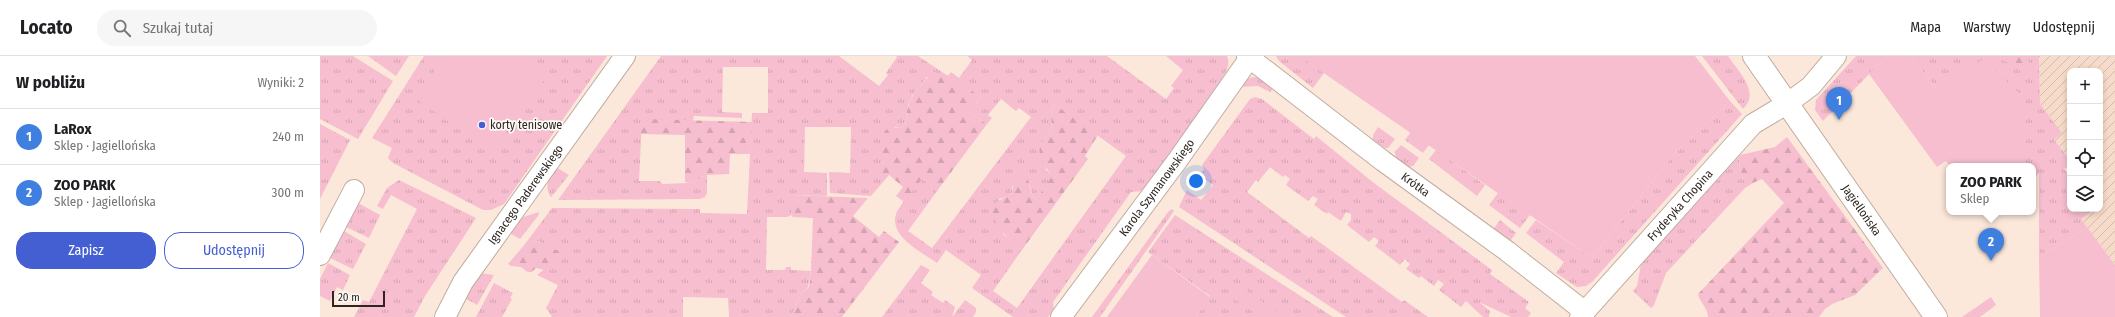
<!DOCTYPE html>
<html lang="pl">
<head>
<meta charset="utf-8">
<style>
  :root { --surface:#fff; --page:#f6f6f6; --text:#202124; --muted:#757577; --line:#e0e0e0; --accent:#445fd2 }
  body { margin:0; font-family:"Fira Sans Condensed",sans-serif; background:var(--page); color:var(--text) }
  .controls { position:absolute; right:12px; top:12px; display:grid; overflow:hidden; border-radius:8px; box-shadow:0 2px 6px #0003 }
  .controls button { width:36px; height:36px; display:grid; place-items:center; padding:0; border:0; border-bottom:1px solid var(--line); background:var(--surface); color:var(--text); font:20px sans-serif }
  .scale { position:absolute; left:12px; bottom:10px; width:53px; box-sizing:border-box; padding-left:4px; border:2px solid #2d2620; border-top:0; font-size:11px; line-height:14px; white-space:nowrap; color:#2d2620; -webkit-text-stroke:3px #fdf9f6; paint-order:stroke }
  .you { position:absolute; left:876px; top:125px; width:14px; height:14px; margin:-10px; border:3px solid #fff; border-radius:50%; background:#1a73e8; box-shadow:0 0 0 6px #1a73e833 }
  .badge { display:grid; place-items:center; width:26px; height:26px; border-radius:50%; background:var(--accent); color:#fff; font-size:13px; font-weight:700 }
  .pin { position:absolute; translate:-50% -33px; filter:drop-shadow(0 1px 2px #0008) }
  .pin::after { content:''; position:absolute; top:21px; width:14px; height:12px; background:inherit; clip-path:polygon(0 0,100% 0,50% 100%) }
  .popup { position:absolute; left:1626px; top:107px; width:90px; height:52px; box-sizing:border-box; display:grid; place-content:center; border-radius:8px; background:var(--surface); filter:drop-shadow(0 1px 3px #0005); font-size:13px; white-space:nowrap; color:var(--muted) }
  .popup b { font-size:15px; color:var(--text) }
  .popup::after { content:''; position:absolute; left:50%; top:100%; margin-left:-8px; border:8px solid transparent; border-top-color:var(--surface) }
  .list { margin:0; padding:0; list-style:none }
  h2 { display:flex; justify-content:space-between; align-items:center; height:52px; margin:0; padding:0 16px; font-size:17px }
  h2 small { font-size:13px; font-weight:400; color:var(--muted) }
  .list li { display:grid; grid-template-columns:26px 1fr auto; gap:12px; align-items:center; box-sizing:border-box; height:56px; padding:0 16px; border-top:1px solid var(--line) }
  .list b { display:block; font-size:15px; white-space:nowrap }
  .list p { margin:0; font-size:13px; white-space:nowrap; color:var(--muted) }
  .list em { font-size:13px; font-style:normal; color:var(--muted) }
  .actions { display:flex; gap:8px; padding:12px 16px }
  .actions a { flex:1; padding:9px 0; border:1px solid var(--accent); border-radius:16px; text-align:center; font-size:14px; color:var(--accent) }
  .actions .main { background:var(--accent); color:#fff }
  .icon { flex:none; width:22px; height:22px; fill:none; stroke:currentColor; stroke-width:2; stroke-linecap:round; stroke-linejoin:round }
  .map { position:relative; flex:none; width:1795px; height:261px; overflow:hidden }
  header { display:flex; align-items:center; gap:24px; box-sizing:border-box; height:56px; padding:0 20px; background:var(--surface); border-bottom:1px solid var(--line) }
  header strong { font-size:19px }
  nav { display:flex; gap:22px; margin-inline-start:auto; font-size:14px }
  .search { width:280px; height:36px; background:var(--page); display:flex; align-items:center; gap:10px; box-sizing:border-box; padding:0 14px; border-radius:22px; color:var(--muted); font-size:15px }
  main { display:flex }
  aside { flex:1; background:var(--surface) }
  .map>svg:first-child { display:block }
  .industrial { fill:url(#industrial-furrows) }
  .grass { fill:url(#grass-tufts); fill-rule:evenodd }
  .forest { fill:url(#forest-firs) }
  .garden { fill:#f6becf }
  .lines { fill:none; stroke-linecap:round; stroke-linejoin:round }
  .minor-casing { stroke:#c0ada0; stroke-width:22 }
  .tertiary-casing { stroke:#c0ada0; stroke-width:24 }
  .minor { stroke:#fff; stroke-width:20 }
  .tertiary { stroke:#fff; stroke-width:22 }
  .poi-dot { fill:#445fd2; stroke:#fdf9f6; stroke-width:1.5 }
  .labels { text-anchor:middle; stroke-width:3.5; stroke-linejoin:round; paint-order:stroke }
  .poi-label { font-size:12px; fill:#2d2620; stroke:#fdf9f6; text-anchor:start }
  .street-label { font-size:12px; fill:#2d2620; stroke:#fdf9f6 }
</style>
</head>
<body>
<header>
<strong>Locato</strong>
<div class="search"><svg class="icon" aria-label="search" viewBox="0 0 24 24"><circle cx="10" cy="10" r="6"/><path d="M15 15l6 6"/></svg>Szukaj tutaj</div>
<nav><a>Mapa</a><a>Warstwy</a><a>Udostępnij</a></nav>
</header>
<main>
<aside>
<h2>W pobliżu<small>Wyniki: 2</small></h2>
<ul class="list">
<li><span class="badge" style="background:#3f7fe0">1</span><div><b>LaRox</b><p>Sklep · Jagiellońska</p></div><em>240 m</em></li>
<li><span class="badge" style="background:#3f7fe0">2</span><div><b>ZOO PARK</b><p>Sklep · Jagiellońska</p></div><em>300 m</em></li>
</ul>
<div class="actions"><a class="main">Zapisz</a><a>Udostępnij</a></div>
</aside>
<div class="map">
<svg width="1795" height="261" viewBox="0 0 1795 261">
  <defs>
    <pattern id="industrial-furrows" width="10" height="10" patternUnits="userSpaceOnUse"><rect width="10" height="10" fill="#f6dbca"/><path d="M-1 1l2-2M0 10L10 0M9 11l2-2" fill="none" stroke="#d3bcad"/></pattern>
    <pattern id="grass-tufts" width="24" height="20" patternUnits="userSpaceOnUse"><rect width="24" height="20" fill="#f6becf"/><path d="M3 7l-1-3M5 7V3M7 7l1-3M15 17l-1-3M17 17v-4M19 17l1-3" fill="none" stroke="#d3a3b1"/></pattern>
    <pattern id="forest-firs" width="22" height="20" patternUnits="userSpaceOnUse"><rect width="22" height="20" fill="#f6becf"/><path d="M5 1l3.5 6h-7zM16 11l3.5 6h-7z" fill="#d3a3b1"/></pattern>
  </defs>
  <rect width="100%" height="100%" fill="#fce8da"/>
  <path class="industrial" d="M1719,0H1795V209L1761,163L1775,153H1780V15H1750V104L1734,84L1742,77L1720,48Z"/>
  <path class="grass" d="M0,0H33L73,25L38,83L0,63Z
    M48,0H89L76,20Z
    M104,0H287L184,148L171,154H163L73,107L68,102L72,92L52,82Z
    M341,0H519L559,30L568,19L566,17L577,1L576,0H598L628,20L631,16L639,22L652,4L647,0H787L846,43L854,32L851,30L863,14L846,0H907C911,10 905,17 900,25L824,135L811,136L733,246L734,254L728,261H693L652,232L661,219L626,194L617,207C602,196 569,181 576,158C579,150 596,130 602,122L617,135L588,175L612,192L711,61L699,52L696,55L681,43L668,59L672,62L667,68L650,57L661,41L607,21L592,40L588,49L585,70L580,72L575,71L567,105L562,108L569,119L551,140L510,137L509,116L530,117L531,71H485L484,116L507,117V140L471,139V159L467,161H447L446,214H465L466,211H471V214L491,215L488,231L481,238L471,261H409L408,242L363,241V261H232L226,252L238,229L217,219L242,199L218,185L205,188L232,152L380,153V157L427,158L432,57H448V11H403L402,56L422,57V62L374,60L373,65L322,64L319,125H340L342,128L369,127L387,119V137L385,141L380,143L238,144ZM734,48L806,100L697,252L673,235L699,198L700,193L683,178L679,143L688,140L693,136L692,130L710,129L712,139L716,144L734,119L726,114L721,89L725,82L732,76L731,58Z
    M956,0H979L1004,17L993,32L959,5Z
    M1382,0H1408C1418,15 1441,36 1423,53Z
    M1536,0H1567L1503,65L1495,54L1496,44Z
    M1590,0H1719L1720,48L1742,77L1734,84L1750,104V109L1744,113L1750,121V153H1775L1761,163L1767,171L1719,202V116L1713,125V110H1706V44L1617,33Z
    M933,21L943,22L956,29L950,36L938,30L919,31L927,23Z
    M935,41L942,43L994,83L996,80L1054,127L1172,214L1170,218L1209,246L1205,252L1211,257L1208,261H1191L1159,246L1170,255L1169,261H1163L1146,245L1141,251L1119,234L1124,228L1118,224L1114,230L1101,220L1099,222L1086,213L1090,208L1085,203L1080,209L1055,190L1059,185L1054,181L1049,186L1027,169L1031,164V158L1026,156L1021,165L1008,156L1007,158L994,149L998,143L993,140L988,145L966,129L970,123L965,119L963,121L950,111L938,126L936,124L927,136L989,182L991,180L1082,246L1084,244L1108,261H1026L859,151L867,134L881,144L893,129L879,119L884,114L882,109L930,43Z
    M1410,45L1422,58L1272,226L1266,230L1257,231L1236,217L1244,206L1206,177L1216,164L1272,202L1354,98Z
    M0,68L30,84L0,143Z
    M1058,71L1075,83L1068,92H1065L1053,84V79Z
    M1091,76L1109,89L1103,97L1085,84Z
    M1081,89L1099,102L1093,110L1089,111L1076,101L1075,96Z
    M1116,94L1165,129L1157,140L1109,103Z
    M1420,99L1419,111L1424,123L1433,127L1425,132L1346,217L1334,249L1331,252L1313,235L1317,230L1321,208Z
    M236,111L249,119L231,141C223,130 230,120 236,111Z
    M79,124L156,162L105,240L94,261H34L43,244L49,246L97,153L71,139L63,153L57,150L67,132Z
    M1178,137L1210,159L1200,172L1169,149Z
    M38,147L60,159L49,182L26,171Z
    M852,153L854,155L780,261H772L848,156Z
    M219,156L218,160L200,183L189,177L200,162Z
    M855,159L1013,261H876L890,240L828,196Z
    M1180,164L1196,177L1188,188L1172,175Z
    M24,175L46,188L33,213L10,202Z
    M8,207L30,219L23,234L17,231L10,245L0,240V223Z
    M601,209L610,214L601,227L613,236L611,239L623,247L625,244L635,251L632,261L645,244L656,252V256L653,261H562Z
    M160,217L174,219L157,249L143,241Z
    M174,227L193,237L190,242L192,243L182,261H156Z"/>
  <path class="forest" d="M1674,0H1708L1709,7L1705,14L1700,15L1697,11Z
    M614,16L629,20L661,41L650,57L667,68L617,135L602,123L584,146L576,140L583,131L569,119L561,117L560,110L567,105C559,94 558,81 568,72H580L585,70C587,63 586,55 589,48C592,38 606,22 614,16Z
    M734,48L778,79L765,100L768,103L699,198L700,193C686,182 673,168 672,150C679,143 686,142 693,136V123L699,120L708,124L712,139L716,144L733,119C723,111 713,95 725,82C727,80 730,78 732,76L731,58Z
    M322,63L432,66L430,98H410L409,118L387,119L369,127L365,126V79L320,78Z
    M1467,81L1563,212L1535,239L1512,248L1505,253L1499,261H1388C1388,252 1380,247 1378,238L1464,147L1442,123L1433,127L1424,123L1419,111L1420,99L1455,91Z
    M471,139L548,142L533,160L559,181L564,175L579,186L522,261H471L481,238L489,231L491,215L493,162L473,161L471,159Z
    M212,185C224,184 228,193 240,195L242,199L224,214L216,212C209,219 208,216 201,211L191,210L188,208L205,188Z"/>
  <path class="garden" d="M125,0H203L229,18L171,96L95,42Z
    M979,0H1375L1410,45L1354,98L1272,202Z
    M1567,0H1590L1617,33L1664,3L1706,44V110H1630L1626,105L1617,111L1549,18Z
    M1767,171L1795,209V261H1720L1719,202Z
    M832,199L890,241L876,261H787Z
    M918,229L965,261H940L910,240Z
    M1671,241L1676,249L1660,261H1642Z"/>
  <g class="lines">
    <g class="minor-casing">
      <g id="minor">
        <path id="s1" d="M927,0L1063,105L1187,195L1265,256"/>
        <path d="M0,199L34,134"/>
        <path id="s2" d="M125,261L143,226L305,0"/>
        <path id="s3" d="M741,261L857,105L931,0"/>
        <path id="s4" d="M1260,261L1433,68L1468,47L1491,30L1516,0"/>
      </g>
    </g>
    <g class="tertiary-casing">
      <g id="tertiary">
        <path id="s5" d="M1434,0L1616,261"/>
      </g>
    </g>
    <use href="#minor" class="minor"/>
    <use href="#tertiary" class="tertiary"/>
  </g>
  <circle class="poi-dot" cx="162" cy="69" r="4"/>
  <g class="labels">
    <g class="poi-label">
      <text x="170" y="73">korty tenisowe</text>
    </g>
    <g class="street-label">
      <text dy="4" stroke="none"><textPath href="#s1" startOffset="212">Krótka</textPath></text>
      <text dy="4" stroke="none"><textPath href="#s3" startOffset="161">Karola Szymanowskiego</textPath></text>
      <text dy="4" stroke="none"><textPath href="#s2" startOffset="147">Ignacego Paderewskiego</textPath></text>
      <text dy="4" stroke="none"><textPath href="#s4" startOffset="150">Fryderyka Chopina</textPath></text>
      <text dy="4" stroke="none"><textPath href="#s5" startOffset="188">Jagiellońska</textPath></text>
    </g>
  </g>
</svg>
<div class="controls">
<button>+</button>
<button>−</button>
<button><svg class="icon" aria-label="locate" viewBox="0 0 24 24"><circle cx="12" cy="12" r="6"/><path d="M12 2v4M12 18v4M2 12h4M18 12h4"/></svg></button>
<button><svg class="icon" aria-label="layers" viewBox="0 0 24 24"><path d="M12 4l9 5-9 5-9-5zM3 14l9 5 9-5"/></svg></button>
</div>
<div class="scale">20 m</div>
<div class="you"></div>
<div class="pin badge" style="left:1519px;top:64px;background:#3f7fe0">1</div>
<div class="pin badge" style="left:1671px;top:205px;background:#3f7fe0">2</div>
<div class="popup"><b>ZOO PARK</b>Sklep</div>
</div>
</main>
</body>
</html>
